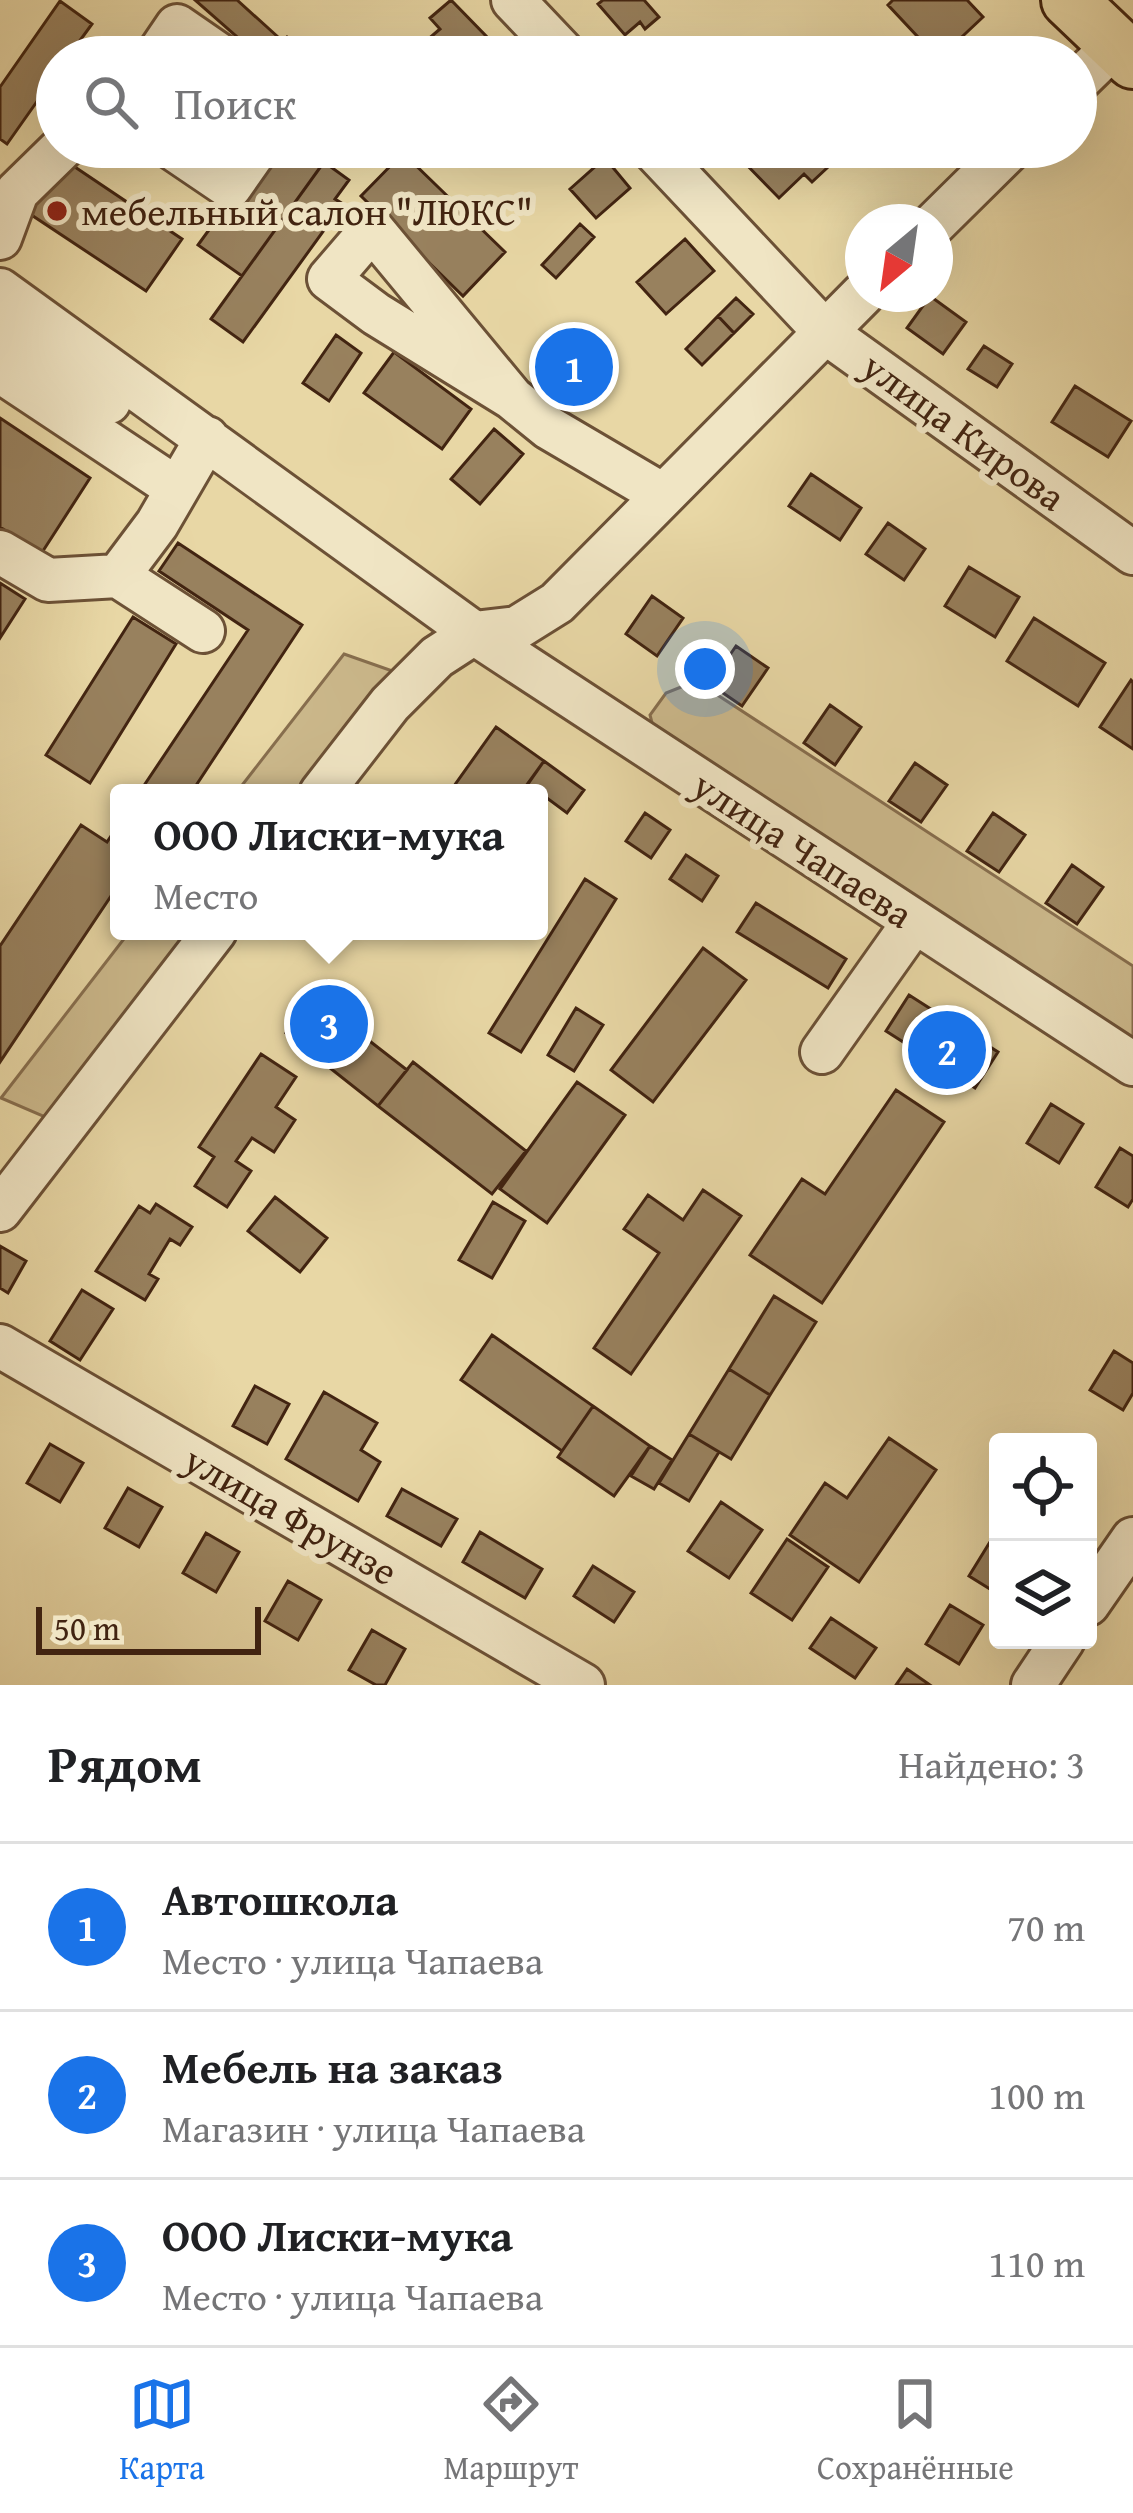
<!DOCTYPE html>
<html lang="ru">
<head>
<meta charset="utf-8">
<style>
  :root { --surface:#fff; --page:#f2f2f2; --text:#202124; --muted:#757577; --line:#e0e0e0; --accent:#1a73e8 }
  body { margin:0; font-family:"Gentium Book Plus",serif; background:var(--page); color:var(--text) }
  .controls { position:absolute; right:36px; bottom:36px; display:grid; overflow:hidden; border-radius:12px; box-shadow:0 12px 48px #0002 }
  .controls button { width:108px; height:108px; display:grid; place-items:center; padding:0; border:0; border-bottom:3px solid var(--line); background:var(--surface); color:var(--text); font:60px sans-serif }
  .compass { position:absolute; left:845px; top:204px; width:108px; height:108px; border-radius:50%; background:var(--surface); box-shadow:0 12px 48px #0002; rotate:209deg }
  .scale { position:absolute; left:36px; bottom:30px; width:225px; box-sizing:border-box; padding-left:12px; border:6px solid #422411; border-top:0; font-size:33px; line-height:42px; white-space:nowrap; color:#422411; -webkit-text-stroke:9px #f0e5c4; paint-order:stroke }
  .you { position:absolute; left:705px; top:669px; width:42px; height:42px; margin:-30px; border:9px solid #fff; border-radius:50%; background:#1a73e8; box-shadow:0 0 0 18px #1a73e833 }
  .badge { display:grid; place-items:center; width:78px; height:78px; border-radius:50%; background:var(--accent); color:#fff; font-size:39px; font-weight:700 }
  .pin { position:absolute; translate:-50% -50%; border:6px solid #fff; box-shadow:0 3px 12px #0006 }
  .popup { position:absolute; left:110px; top:784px; width:438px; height:156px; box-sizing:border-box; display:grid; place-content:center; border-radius:12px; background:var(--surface); filter:drop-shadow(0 3px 9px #0005); font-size:39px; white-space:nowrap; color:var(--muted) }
  .popup b { font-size:45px; color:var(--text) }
  .popup::after { content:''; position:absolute; left:50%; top:100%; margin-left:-24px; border:24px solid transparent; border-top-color:var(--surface) }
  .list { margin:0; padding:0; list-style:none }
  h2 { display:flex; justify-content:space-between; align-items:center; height:156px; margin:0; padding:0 48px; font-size:51px }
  h2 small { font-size:39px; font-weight:400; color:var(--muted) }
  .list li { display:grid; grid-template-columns:78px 1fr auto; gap:36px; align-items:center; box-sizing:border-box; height:168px; padding:0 48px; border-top:3px solid var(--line) }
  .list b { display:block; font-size:45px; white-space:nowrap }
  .list p { margin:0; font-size:39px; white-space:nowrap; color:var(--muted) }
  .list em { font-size:39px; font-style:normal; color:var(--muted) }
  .icon { flex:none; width:66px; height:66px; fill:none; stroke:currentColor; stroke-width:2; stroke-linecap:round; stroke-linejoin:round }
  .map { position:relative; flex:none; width:1133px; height:1685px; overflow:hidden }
  .search { position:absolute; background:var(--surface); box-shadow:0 12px 48px #0002; left:36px; right:36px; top:36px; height:132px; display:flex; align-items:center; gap:30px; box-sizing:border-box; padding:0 42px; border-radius:66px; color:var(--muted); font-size:45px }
  .sheet { height:660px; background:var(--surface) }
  nav { display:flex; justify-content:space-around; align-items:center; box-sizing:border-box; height:168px; border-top:3px solid var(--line); background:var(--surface); font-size:33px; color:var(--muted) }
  nav a { display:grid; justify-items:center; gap:6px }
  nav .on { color:var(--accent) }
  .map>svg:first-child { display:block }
  .green { fill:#ccb98c; stroke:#876e4e; stroke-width:3 }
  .building { fill:#98815e; stroke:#422411; stroke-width:3 }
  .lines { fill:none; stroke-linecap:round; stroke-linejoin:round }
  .minor-casing { stroke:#6c5136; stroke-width:48 }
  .major-casing { stroke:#422411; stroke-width:60 }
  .minor { stroke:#f0e5c4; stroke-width:42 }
  .major { stroke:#e8d7a5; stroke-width:54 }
  .poi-dot { fill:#8f2418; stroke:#f0e5c4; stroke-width:4.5 }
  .labels { text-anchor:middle; stroke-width:12; stroke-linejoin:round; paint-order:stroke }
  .poi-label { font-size:39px; fill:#422411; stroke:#f0e5c4; text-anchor:start }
  .street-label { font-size:39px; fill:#422411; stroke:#f0e5c4 }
</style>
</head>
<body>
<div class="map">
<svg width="1133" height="1685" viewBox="0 0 1133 1685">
  <rect width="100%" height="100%" fill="#e8d7a5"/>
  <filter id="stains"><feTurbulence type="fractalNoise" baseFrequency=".00167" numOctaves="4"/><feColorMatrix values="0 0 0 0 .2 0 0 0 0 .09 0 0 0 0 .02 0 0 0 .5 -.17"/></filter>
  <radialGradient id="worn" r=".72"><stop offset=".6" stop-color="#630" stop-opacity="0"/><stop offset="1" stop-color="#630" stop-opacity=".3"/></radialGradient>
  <path class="green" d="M344,654L401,674L308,793H236Z
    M696,681L1133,966V1075L665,772L650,715L666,693Z
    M130,931H200L52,1120L1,1098Z"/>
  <path class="building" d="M195,0H237L278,37L260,57Z
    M451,0L487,37L464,57H439L426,41L440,29L430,18Z
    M603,0H644L659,17L645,29L640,22L625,35L598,4Z
    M893,0H967L983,17L949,49L945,45L932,57H901L898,54L917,36L888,5Z
    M60,1L92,24L68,57H57V73L7,144L0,139V87Z
    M287,37L312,57H271Z
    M269,147H303L324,162L242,276L198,245Z
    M556,147H587L567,165L554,150Z
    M738,147H835L842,154L812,182L804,174L779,198L733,151Z
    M403,153L505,252L463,296L361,196Z
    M605,158L630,188L596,218L570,189Z
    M63,159L182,239L146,291L27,212Z
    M324,162L349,180L335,199L343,204L243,342L211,319Z
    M580,224L594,237L556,278L542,265Z
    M685,239L714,271L666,314L637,282Z
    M930,296L966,322L943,354L907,328Z
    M736,298L753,314L734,333L718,316Z
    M718,316L734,333L702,365L686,349Z
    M577,328L613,366L572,405L536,367Z
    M336,335L361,353L329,401L303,383Z
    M984,346L1012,364L997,387L968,369Z
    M394,352L471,409L442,449L364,393Z
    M1075,386L1131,421L1108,457L1052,422Z
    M0,418L90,478L41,554L0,527Z
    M494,429L523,454L480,504L451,479Z
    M811,474L861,508L840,540L789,506Z
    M888,523L925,549L904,580L866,554Z
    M178,543L302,625L191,793H139L248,630L159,571Z
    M969,567L1019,597L995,637L945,606Z
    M0,583L25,599L0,638Z
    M652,596L683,618L657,656L626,634Z
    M133,617L176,644L90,783L46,755Z
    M1034,618L1105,663L1078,706L1007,661Z
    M736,646L768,668L742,706L710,684Z
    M1131,680L1133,682V749L1100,727Z
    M830,705L861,727L835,765L804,743Z
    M496,727L544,761L521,793H449Z
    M544,761L584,790L567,813L528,784Z
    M915,763L947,785L921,822L889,801Z
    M645,813L670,830L651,858L626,841Z
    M993,813L1025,835L999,872L967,851Z
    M119,824V884L0,1062V946L81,825L107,842Z
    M686,855L718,876L702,901L670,879Z
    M1072,865L1103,887L1077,924L1046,903Z
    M585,879L616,899L521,1052L489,1033Z
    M756,903L846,959L828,988L737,932Z
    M703,948L746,980L653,1102L611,1070Z
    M327,981L371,1016L330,1068L286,1033Z
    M909,995L998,1052L975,1088L886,1031Z
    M576,1008L603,1025L574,1071L548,1055Z
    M358,1032L407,1070L378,1106L330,1068Z
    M261,1054L296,1077L276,1107L295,1120L274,1152L252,1138L236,1161L251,1171L227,1207L195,1186L214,1157L199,1147Z
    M413,1062L526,1151L492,1194L378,1106Z
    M577,1082L625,1115L547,1223L500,1189Z
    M896,1090L944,1122L822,1303L750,1255L802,1179L825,1194Z
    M1051,1104L1083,1124L1059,1163L1027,1143Z
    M1120,1148L1133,1156V1199L1128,1207L1096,1187Z
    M703,1190L741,1216L631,1374L594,1348L659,1253L624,1229L648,1195L683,1220Z
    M275,1197L327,1238L300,1272L248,1231Z
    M493,1202L525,1221L492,1278L459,1260Z
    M156,1204L192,1227L180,1245L170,1239L149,1274L158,1279L145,1300L96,1271L139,1206L150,1213Z
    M0,1246L26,1261L8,1293L0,1288Z
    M82,1290L113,1309L80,1360L50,1341Z
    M774,1296L816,1322L770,1395L729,1369Z
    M492,1335L593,1406L562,1451L461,1380Z
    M1114,1351L1133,1363V1393L1123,1410L1090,1390Z
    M729,1369L770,1395L731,1459L689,1434Z
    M255,1386L289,1404L267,1444L233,1426Z
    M324,1392L377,1423L361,1450L380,1462L358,1501L286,1459Z
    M593,1406L650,1446L614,1496L558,1457Z
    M689,1434L719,1452L689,1501L659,1483Z
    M889,1438L936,1470L859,1582L790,1535L825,1483L847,1498Z
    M50,1444L83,1463L60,1502L27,1483Z
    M650,1446L672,1460L654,1489L631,1476Z
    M128,1488L162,1507L139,1547L105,1528Z
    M402,1489L457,1519L441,1546L387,1516Z
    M721,1502L762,1530L729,1578L688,1551Z
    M480,1532L542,1569L525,1598L463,1562Z
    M206,1533L239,1552L216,1592L183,1573Z
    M993,1537L998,1540V1594L969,1576Z
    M787,1539L828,1567L792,1620L751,1593Z
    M593,1566L634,1592L614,1622L574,1596Z
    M288,1581L321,1600L298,1640L265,1621Z
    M950,1605L983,1625L959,1664L926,1644Z
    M831,1618L876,1648L855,1678L810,1648Z
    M372,1630L405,1649L385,1685H376L349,1670Z
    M907,1669L930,1685H896Z"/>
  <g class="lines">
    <g class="minor-casing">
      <path id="minor" d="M513,0L567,57
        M156,57L177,26L222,57
        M1076,83L1115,45
        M171,147L230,187L258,147
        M651,147L825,332L1133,553
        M935,223L1012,147
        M0,238L17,192L63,147
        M0,290L474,633L1133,1064
        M0,330L109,402
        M0,371L176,488
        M512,398L376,314L329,279L372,229L512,398L549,428L663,495
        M0,552L48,580L118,576L157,524L207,438
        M118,576L203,631
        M321,793L390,704L437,657L474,633L517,628L557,603L863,294
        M822,1052L914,922
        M0,1210L215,931
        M0,1346L583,1685
        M1088,1604L1133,1539
        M1033,1685L1063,1640"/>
    </g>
    <g class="major-casing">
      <path id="major" d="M1069,0L1133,61"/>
    </g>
    <use href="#minor" class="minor"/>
    <use href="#major" class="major"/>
  </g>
  <circle class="poi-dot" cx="57" cy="211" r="12"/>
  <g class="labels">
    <g class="poi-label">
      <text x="81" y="225">мебельный салон "ЛЮКС"</text>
    </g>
    <g class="street-label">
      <text transform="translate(964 431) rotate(36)" y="14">улица Кирова</text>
      <text transform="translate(803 849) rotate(33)" y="14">улица Чапаева</text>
      <text transform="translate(291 1515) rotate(30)" y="14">улица Фрунзе</text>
    </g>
  </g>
  <rect width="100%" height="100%" filter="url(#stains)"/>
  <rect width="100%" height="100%" fill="url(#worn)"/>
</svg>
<div class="controls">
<button><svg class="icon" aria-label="locate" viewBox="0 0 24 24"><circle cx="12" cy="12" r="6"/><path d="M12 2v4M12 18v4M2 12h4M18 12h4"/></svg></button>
<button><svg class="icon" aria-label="layers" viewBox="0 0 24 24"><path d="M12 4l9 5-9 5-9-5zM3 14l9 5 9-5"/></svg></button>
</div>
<svg class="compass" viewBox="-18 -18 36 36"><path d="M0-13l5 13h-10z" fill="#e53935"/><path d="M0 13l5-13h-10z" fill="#757577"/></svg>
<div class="scale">50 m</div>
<div class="you"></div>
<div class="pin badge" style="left:574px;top:367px">1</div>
<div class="pin badge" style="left:947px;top:1050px">2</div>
<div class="pin badge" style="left:329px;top:1024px">3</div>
<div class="popup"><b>ООО Лиски-мука</b>Место</div>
<div class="search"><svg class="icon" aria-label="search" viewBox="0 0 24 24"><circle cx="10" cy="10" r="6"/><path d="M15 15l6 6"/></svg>Поиск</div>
</div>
<section class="sheet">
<h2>Рядом<small>Найдено: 3</small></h2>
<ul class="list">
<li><span class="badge">1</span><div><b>Автошкола</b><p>Место · улица Чапаева</p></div><em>70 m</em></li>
<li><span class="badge">2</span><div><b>Мебель на заказ</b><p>Магазин · улица Чапаева</p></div><em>100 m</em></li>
<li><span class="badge">3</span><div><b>ООО Лиски-мука</b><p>Место · улица Чапаева</p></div><em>110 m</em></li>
</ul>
</section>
<nav>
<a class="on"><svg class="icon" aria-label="map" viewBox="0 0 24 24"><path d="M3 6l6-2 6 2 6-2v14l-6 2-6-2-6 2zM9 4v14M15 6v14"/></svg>Карта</a>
<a><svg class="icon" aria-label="directions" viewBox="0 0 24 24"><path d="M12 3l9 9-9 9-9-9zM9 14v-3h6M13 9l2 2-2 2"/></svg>Маршрут</a>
<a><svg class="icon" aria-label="saved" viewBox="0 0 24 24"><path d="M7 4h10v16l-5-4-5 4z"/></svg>Сохранённые</a>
</nav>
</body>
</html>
